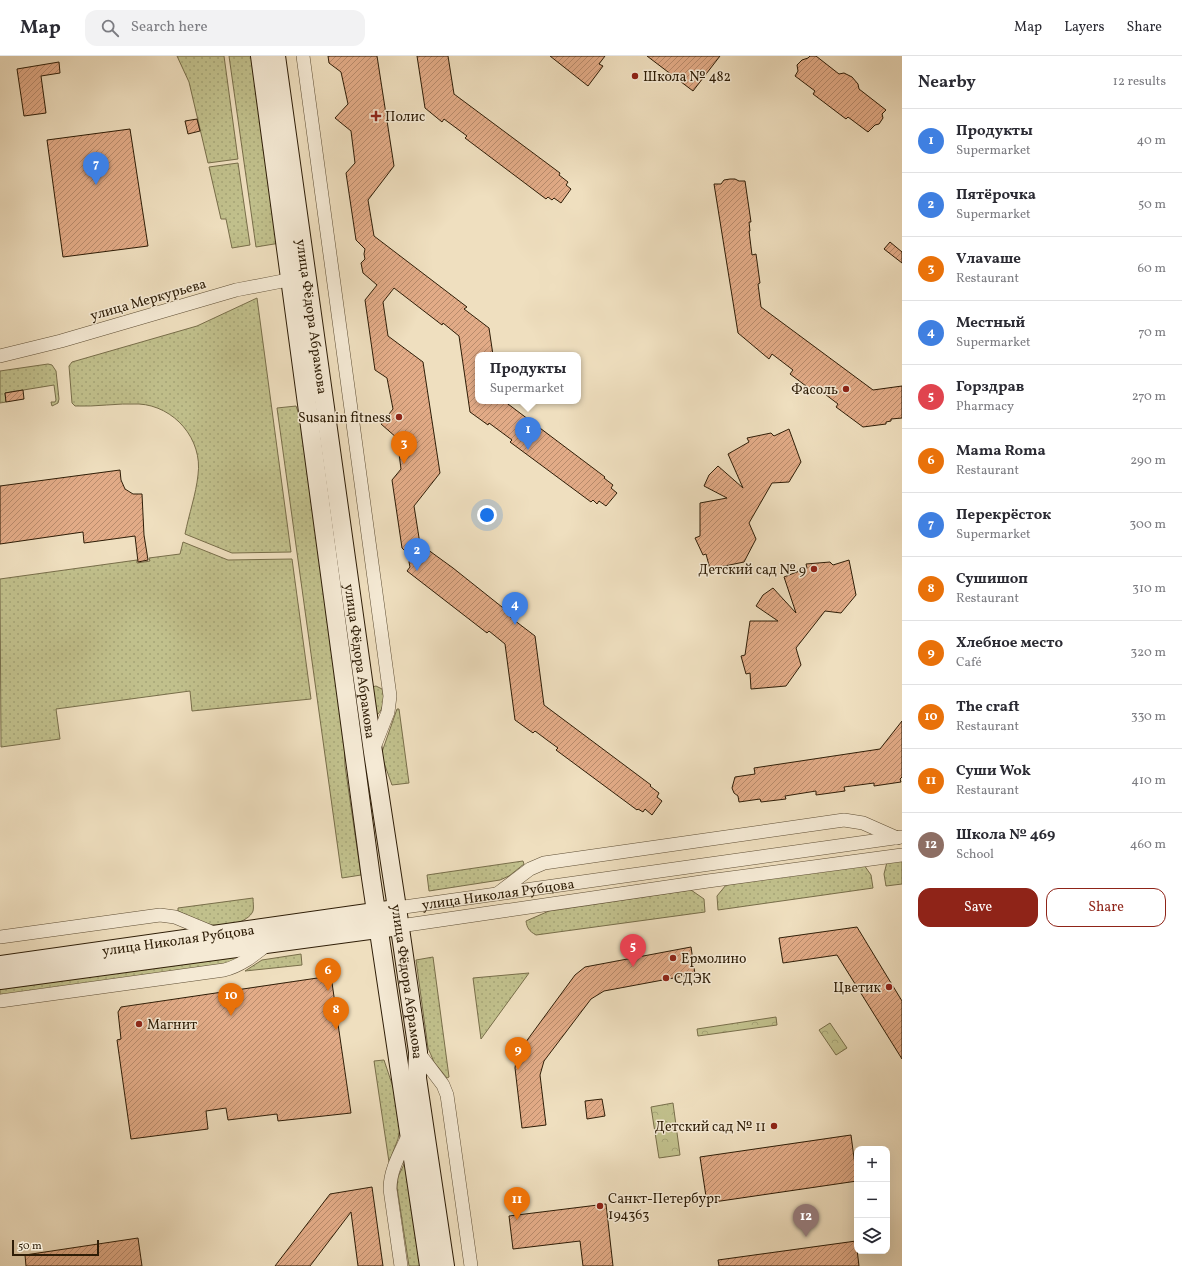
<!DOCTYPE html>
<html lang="en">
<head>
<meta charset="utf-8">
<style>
  :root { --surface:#fff; --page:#f2f2f3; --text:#2b2b33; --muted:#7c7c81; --line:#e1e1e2; --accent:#8f2418 }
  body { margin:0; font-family:Vollkorn,serif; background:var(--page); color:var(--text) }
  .controls { position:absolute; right:12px; bottom:12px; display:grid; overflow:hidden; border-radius:8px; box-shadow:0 4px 16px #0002 }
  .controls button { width:36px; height:36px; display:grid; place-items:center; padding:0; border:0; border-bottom:1px solid var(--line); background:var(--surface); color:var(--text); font:20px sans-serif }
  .scale { position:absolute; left:12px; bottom:10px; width:87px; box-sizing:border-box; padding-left:4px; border:2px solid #2e1d07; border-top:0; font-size:11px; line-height:14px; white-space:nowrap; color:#2e1d07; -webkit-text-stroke:3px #f5ead5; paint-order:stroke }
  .you { position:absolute; left:487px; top:459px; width:14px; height:14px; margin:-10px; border:3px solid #fff; border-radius:50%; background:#1a73e8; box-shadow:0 0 0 6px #1a73e833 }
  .badge { display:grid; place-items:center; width:26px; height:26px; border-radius:50%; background:var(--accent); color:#fff; font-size:13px; font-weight:700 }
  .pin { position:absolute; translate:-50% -33px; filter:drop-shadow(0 1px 2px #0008) }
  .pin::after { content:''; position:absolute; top:21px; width:14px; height:12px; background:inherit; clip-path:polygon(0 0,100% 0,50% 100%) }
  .popup { position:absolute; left:475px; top:296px; width:106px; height:52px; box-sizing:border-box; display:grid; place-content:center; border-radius:8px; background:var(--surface); filter:drop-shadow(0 1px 3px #0005); font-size:13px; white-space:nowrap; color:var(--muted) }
  .popup b { font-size:15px; color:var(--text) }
  .popup::after { content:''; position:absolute; left:50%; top:100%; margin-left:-8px; border:8px solid transparent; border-top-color:var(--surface) }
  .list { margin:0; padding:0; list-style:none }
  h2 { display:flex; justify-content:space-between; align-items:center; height:52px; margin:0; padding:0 16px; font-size:17px }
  h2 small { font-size:13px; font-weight:400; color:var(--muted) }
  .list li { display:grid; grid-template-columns:26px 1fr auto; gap:12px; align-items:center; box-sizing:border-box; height:64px; padding:0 16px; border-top:1px solid var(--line) }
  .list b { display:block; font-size:15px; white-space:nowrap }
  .list p { margin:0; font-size:13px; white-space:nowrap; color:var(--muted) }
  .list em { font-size:13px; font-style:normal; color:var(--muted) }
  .actions { display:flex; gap:8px; padding:12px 16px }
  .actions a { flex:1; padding:9px 0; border:1px solid var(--accent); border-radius:12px; text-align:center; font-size:14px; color:var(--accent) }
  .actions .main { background:var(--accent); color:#fff }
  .icon { flex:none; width:22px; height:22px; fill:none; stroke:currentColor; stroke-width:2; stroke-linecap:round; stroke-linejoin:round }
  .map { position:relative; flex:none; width:902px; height:1210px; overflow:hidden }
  header { display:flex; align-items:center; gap:24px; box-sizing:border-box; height:56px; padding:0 20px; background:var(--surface); border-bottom:1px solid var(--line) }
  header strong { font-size:19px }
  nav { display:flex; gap:22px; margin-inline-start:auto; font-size:14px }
  .search { width:280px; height:36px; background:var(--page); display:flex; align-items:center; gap:10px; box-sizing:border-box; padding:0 14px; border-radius:12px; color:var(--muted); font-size:15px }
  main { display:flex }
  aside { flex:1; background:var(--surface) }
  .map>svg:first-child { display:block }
  .grass { fill:url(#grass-dots); stroke:#786e4a }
  .park { fill:url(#park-crowns); stroke:#786e4a }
  .building { fill:url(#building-hatch); stroke:#2e1d07 }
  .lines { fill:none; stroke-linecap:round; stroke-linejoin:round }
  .street-casing { stroke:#5e4e35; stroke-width:14 }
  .secondary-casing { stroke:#2e1d07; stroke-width:20 }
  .street { stroke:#f5ead5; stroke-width:13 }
  .secondary { stroke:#f5ead5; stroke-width:18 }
  .poi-dot { fill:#8f2418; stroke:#f5ead5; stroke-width:1.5 }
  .labels { text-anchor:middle; stroke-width:3; stroke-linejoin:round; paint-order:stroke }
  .poi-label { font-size:14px; fill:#2e1d07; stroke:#f5ead5; text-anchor:start }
  .street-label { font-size:14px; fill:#2e1d07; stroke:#f5ead5 }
</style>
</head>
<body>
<header>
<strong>Map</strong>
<div class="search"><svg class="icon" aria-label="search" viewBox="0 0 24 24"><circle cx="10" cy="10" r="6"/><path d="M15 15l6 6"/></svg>Search here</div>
<nav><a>Map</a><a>Layers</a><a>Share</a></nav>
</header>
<main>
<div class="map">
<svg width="902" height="1210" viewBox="0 0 902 1210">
  <defs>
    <pattern id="grass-dots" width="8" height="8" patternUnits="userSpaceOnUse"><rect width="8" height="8" fill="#c1c08c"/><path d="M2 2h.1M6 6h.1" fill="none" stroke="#a6a577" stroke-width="1.8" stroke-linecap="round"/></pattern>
    <pattern id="park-crowns" width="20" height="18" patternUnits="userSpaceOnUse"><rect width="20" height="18" fill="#c1c08c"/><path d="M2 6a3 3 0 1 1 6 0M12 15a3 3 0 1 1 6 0" fill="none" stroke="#a6a577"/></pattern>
    <pattern id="building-hatch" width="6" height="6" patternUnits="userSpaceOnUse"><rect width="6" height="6" fill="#e2ab87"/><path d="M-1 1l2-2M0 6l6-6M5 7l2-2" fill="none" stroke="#b88b6c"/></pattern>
  </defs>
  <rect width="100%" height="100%" fill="#efdfbf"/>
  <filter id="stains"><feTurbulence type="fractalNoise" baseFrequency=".005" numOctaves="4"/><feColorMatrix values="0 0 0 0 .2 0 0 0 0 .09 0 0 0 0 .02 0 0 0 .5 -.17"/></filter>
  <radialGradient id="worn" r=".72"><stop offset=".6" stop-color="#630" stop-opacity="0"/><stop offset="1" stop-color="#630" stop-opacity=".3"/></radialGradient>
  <path class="grass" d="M177,0H224L238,103L208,107L189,26Z
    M229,0H254L280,187L256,191Z
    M238,107L250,189L232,192L226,163H221L209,111Z
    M257,242L291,496L232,497L185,478C189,458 196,438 198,419C203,383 174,350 139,348C117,347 96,351 75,350L72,347L69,310L72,306L197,270Z
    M48,308L52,309L56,315L59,343L58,347L52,350L51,346H55L56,344L54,329L5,337L6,346L0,347V315Z
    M296,350L305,375L343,649L345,710L361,819L342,822L277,352Z
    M183,486L228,504L292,503L311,643L192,655L190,635L56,653L60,683L1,691L0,523L137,504V507L150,505L149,502L180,498Z
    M376,630L382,633C385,641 384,653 377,659L372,631Z
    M397,653H399L409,727L392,729L383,704L382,696Z
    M523,805L524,808L509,820L500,824L429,835L427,819Z
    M902,805V828L886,830L884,818L887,806Z
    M864,809L871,819L873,832L718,854L717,840L726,829Z
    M691,834L704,843L705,856L536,879C529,875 527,872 526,865L549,855Z
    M253,842C253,847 254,851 253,855C248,867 225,871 213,869C202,867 189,860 178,855V852Z
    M301,898L302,909L245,915L262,904Z
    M238,901V902L230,907L0,940V933Z
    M433,901L449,1021L447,1022L434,1006L428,992L416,904Z
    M529,917L481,983L473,922Z
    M384,1004L395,1037L400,1072L398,1083L389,1106L374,1005Z
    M405,1106L422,1210H409L397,1131L398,1121Z"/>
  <path class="park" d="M776,961L777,969L698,980L697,973Z
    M830,967L847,992L836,999L819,974Z
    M673,1047L680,1099L659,1102L651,1051Z"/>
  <path class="building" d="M328,0H377L394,110L368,144L374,180L467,251L464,253L489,272L493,299H478V345H504L605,421L604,422L613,429L611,432L617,437L606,450L599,445L597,448L593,444L591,446L510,386L512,384L489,367L488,369L470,356L459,280L443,267L442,269L394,232L383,246L388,280L423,306L440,417L414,450L420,488L453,512L512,559L510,561L535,580L544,649L651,729L650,730L659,737L657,741L662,745L652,759L645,753L643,756L638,753L637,754L556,694L558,692L547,684L535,675L533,677L515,664L505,588L489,575L487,577L407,515L410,511L409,506L411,501L402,492L392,424L401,413L397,382L381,368L393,353L387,322L375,314L365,244L377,229L363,217L361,207L365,203L364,198L365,193L356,184L346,117L355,107L351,75L335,62L348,48L341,16L329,7Z
    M417,0H448L454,38L560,117L559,119L568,126L566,129L571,133L561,147L554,142L552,144L548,141L546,143L465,82L467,80L444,63L442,66L425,52Z
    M550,0H605L599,8L603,10L588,30Z
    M647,0H720L693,35Z
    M810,0H816L839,18L844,17L852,21L858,28L859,33L886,54L882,58L883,62L879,68L875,69L868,76L848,61L846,63L813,38L815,35L795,20L798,15L797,9L802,4L808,2Z
    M59,6L60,17L41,20L46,57L24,60L17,13Z
    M197,63L200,75L188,78L185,65Z
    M130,73L148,190L63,201L47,84Z
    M730,123H735L739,125H745L751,166H749L750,175H749L752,199L756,198L760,227L758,228L761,251L873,334L902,330V362L891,363V365L886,366V368L863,371L836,351L838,348L817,332L814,336L790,318L793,314L772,298L769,303L738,277L714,128H721L724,124Z
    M890,186L902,196V207L884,193Z
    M23,334L24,343L6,346L5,337Z
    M789,373L801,406L789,426L772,427L749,467L756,483L744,506L710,513L706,498L703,499L695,482L700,480V447L727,442L704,430L709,419L718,410L743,432L728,398L749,386L747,382L771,377L774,380Z
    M120,414L121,424L125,433L133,438H142L144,479L148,504L138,506L135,480L84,487L83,476L0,488V430Z
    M849,504L856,539L841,557L825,555L796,592L801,609L786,630L751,633L750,617L746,618L741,600L745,599L750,565H778L756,550L763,539L773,532L796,557L784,521L807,512L806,508L830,506L833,509Z
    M902,665V721L900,723L901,726L874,730V727L844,731L845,735L816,739V735L785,740L786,743L761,746L760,743L739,746L738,740L734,737L732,732L735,721L755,718L754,712L880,693Z
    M857,871L902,945V1003L837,899L783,907L779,882Z
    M691,891L695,918L604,935L591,943L544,1005L540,1019L546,1069L522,1072L515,1012L517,998L575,919L585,911Z
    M331,920L351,1057L278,1065L277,1058L228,1064L226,1052L206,1055L208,1073L131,1083L117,984L121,983L118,956L121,951Z
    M602,1043L605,1060L587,1063L585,1045Z
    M851,1079L857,1125L707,1147L700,1101Z
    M372,1131L383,1210H358L351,1156L310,1210H275L330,1138Z
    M606,1148L613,1210H583L580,1185L513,1193L509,1160Z
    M138,1182L142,1210H26L25,1199Z
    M856,1185L859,1210H719L718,1204Z"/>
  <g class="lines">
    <g class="street-casing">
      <g id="street">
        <path d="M303,0L390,640L388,656L373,694"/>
        <path d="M0,300L61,285L236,234L298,222"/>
        <path d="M497,838L530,813L544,807L844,764L863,767L897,782"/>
        <path id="s1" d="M397,852L902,781"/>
        <path d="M400,870L708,825L902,799"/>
        <path d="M0,881L160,859L175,861L216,878"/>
        <path d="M0,945L224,914C241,910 254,899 268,888"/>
        <path d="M418,996L443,1029L447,1039L471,1210"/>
        <path d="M401,1210L390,1133C390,1113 401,1096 409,1078"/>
      </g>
    </g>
    <g class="secondary-casing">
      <g id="secondary">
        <path d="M260,0L371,822L429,1210"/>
        <path id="s2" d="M276,0L373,696L397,852L418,996L417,1022L445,1210"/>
        <path id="s3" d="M0,909L389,854"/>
        <path d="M0,924L392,871"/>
      </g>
    </g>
    <use href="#street" class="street"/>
    <use href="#secondary" class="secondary"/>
  </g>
  <g class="poi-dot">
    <circle cx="635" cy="20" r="4"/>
    <path d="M374 54h4v4h4v4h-4v4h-4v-4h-4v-4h4z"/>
    <circle cx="846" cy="333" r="4"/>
    <circle cx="399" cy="361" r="4"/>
    <circle cx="814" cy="513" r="4"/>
    <circle cx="673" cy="902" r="4"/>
    <circle cx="666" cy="922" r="4"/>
    <circle cx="889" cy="931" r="4"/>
    <circle cx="139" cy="968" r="4"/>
    <circle cx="774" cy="1070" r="4"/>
    <circle cx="600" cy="1150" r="4"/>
  </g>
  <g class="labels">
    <g class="poi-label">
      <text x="643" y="25">Школа № 482</text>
      <text x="385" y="65">Полис</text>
      <text x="838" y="338" text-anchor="end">Фасоль</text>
      <text x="391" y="366" text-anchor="end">Susanin fitness</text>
      <text x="806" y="518" text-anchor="end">Детский сад № 9</text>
      <text x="681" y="907">Ермолино</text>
      <text x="674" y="927">СДЭК</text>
      <text x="881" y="936" text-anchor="end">Цветик</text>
      <text x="147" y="973">Магнит</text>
      <text x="766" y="1075" text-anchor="end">Детский сад № 11</text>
      <text x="608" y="1147">Санкт-Петербург<tspan x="608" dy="16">194363</tspan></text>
    </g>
    <g class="street-label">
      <text transform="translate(148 243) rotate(-16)" y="5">улица Меркурьева</text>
      <text dy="5" stroke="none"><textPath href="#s2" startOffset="263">улица Фёдора Абрамова</textPath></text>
      <text dy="5" stroke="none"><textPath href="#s2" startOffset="611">улица Фёдора Абрамова</textPath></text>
      <text dy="5" stroke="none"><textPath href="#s1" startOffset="102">улица Николая Рубцова</textPath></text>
      <text dy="5" stroke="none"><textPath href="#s3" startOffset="180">улица Николая Рубцова</textPath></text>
      <text dy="5" stroke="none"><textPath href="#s2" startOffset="935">улица Фёдора Абрамова</textPath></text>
    </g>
  </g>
  <rect width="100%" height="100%" filter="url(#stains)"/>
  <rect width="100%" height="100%" fill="url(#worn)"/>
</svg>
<div class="controls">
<button>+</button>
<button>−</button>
<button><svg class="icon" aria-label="layers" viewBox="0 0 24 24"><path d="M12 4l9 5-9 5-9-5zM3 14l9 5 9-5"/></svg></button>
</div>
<div class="scale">50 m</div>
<div class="you"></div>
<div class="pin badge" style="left:528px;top:394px;background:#3f7fe0">1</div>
<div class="popup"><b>Продукты</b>Supermarket</div>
<div class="pin badge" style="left:417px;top:515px;background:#3f7fe0">2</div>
<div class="pin badge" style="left:404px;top:408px;background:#e8710a">3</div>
<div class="pin badge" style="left:515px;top:569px;background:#3f7fe0">4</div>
<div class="pin badge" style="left:633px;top:911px;background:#e0444e">5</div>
<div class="pin badge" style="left:328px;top:935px;background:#e8710a">6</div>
<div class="pin badge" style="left:96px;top:129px;background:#3f7fe0">7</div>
<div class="pin badge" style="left:336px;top:974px;background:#e8710a">8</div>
<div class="pin badge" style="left:518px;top:1014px;background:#e8710a">9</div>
<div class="pin badge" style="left:231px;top:960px;background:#e8710a">10</div>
<div class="pin badge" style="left:517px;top:1164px;background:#e8710a">11</div>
<div class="pin badge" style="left:806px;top:1181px;background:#8d6e63">12</div>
</div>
<aside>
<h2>Nearby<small>12 results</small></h2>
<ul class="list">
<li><span class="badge" style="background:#3f7fe0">1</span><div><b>Продукты</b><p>Supermarket</p></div><em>40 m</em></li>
<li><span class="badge" style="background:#3f7fe0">2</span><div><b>Пятёрочка</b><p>Supermarket</p></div><em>50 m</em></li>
<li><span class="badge" style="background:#e8710a">3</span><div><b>Vлаvаше</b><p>Restaurant</p></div><em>60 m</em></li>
<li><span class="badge" style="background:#3f7fe0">4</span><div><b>Местный</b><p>Supermarket</p></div><em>70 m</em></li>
<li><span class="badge" style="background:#e0444e">5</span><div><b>Горздрав</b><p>Pharmacy</p></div><em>270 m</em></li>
<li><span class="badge" style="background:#e8710a">6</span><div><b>Mama Roma</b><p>Restaurant</p></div><em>290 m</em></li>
<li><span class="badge" style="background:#3f7fe0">7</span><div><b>Перекрёсток</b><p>Supermarket</p></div><em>300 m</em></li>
<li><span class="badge" style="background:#e8710a">8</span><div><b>Сушишоп</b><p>Restaurant</p></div><em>310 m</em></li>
<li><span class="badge" style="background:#e8710a">9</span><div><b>Хлебное место</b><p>Café</p></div><em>320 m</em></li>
<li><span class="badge" style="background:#e8710a">10</span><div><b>The craft</b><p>Restaurant</p></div><em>330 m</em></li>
<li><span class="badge" style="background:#e8710a">11</span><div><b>Суши Wok</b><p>Restaurant</p></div><em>410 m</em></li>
<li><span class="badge" style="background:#8d6e63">12</span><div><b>Школа № 469</b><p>School</p></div><em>460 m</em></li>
</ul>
<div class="actions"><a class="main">Save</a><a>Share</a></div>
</aside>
</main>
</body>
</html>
